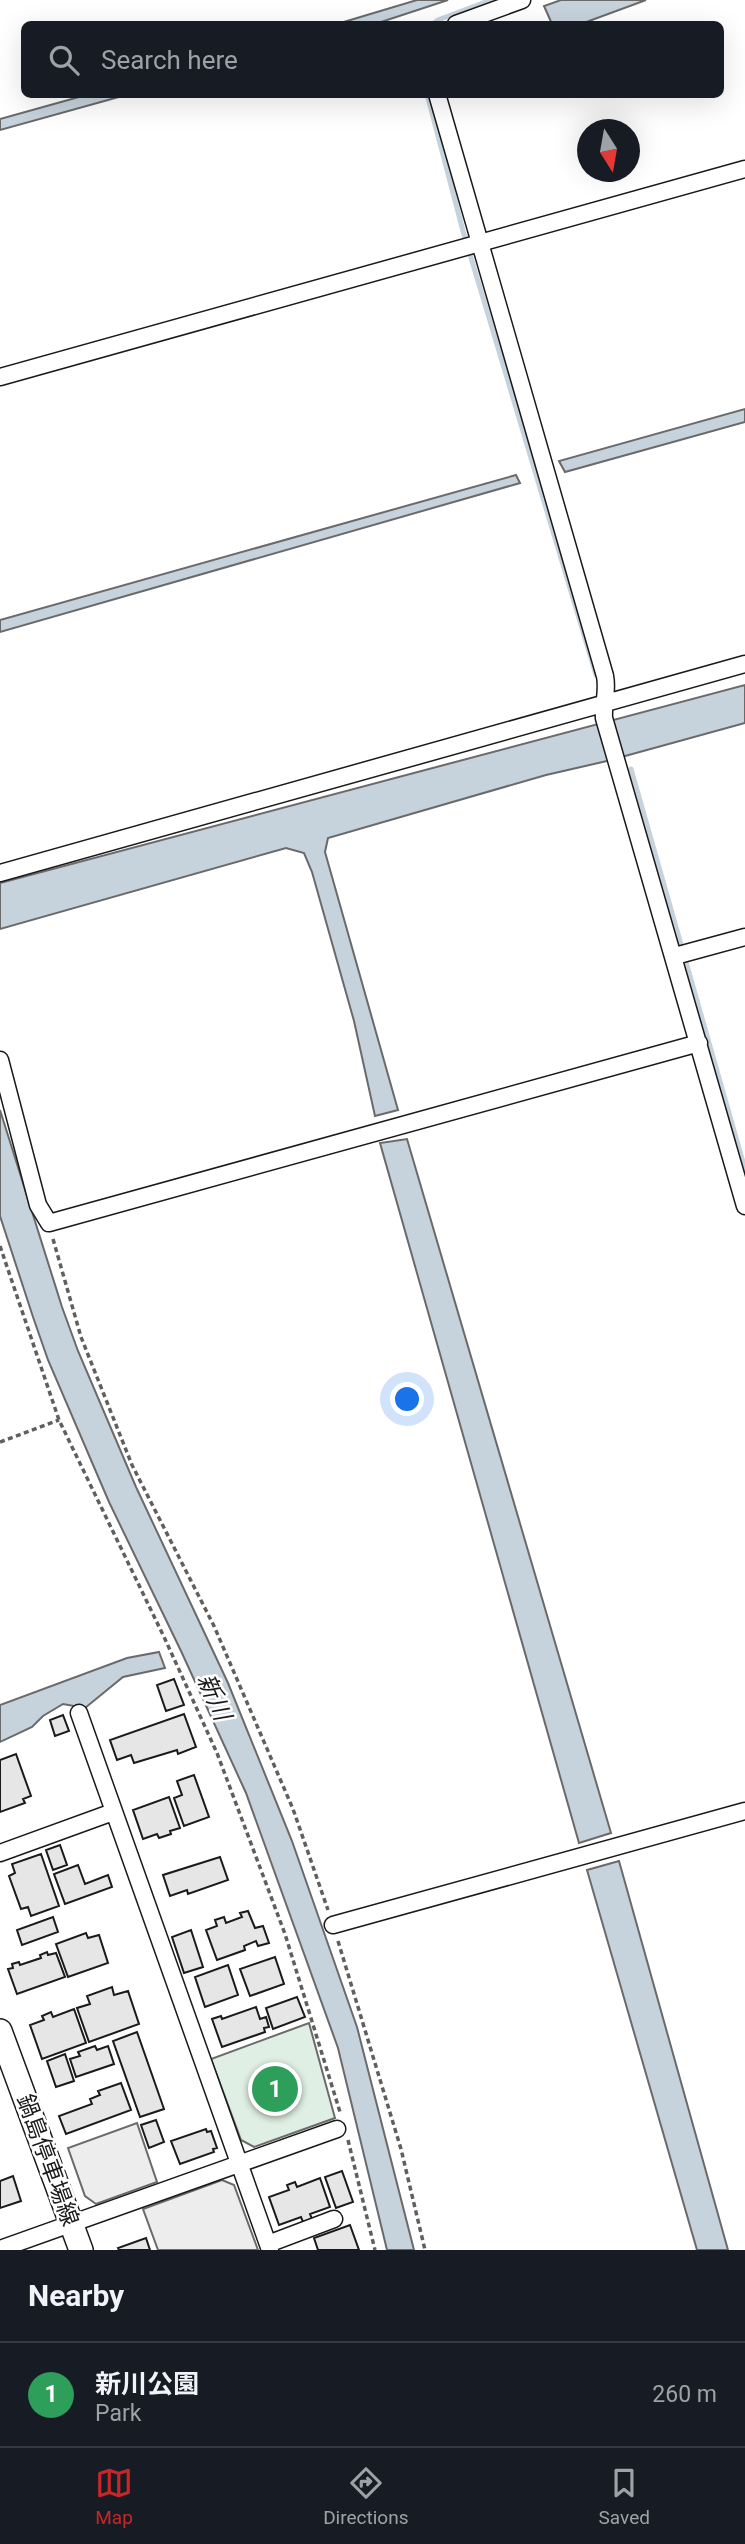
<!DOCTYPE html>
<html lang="en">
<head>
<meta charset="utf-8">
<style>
  :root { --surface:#171b24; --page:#20242c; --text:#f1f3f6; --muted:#9ea1a6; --line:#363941; --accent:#c62828 }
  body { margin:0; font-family:Roboto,"Noto Sans JP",sans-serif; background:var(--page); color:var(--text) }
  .compass { position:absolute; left:577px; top:119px; width:63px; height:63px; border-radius:50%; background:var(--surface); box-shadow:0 7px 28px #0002; rotate:169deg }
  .you { position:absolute; left:408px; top:1400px; width:24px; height:24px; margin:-18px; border:5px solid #fff; border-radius:50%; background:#1a73e8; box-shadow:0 0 0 10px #1a73e833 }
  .badge { display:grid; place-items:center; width:46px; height:46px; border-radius:50%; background:var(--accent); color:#fff; font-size:23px; font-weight:700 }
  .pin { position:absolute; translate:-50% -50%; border:4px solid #fff; box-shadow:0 2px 7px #0006 }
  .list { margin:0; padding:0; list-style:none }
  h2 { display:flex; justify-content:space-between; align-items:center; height:91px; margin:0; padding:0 28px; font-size:30px }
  h2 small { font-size:23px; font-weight:400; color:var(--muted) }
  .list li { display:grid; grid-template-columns:46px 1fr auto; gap:21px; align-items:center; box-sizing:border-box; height:105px; padding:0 28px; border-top:2px solid var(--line) }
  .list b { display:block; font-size:26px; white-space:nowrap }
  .list p { margin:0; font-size:23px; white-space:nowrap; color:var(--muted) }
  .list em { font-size:23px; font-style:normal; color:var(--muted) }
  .icon { flex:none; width:38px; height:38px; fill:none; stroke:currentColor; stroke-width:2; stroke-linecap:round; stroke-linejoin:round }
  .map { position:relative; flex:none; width:745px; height:2250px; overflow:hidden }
  .search { position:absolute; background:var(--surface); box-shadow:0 7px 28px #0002; left:21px; right:21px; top:21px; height:77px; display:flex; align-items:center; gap:18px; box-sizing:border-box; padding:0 24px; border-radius:10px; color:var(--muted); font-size:26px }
  .sheet { height:196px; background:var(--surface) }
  nav { display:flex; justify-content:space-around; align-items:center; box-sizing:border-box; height:98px; border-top:2px solid var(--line); background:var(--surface); font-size:19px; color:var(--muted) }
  nav a { display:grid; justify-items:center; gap:4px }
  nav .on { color:var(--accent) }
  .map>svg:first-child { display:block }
  .green { fill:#e0efe3; stroke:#6a6a6a; stroke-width:2 }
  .parking { fill:#ededed; stroke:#6a6a6a; stroke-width:2 }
  .water { fill:#c6d2dc; stroke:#6a6a6a; stroke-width:2 }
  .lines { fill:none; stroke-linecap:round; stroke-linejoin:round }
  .stream { stroke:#c6d2dc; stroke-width:5 }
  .building { fill:#e6e6e6; stroke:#1a1a1a; stroke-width:2 }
  .street-casing { stroke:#1a1a1a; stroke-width:19 }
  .secondary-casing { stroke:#1a1a1a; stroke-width:26 }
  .path { stroke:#5f5f5f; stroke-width:3.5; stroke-dasharray:5 3.5; stroke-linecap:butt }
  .street { stroke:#fff; stroke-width:16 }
  .secondary { stroke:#fff; stroke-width:23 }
  .labels { text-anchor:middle; stroke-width:5; stroke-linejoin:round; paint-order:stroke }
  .street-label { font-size:23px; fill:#1a1a1a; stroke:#fff }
  .water-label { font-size:24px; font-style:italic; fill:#1a1a1a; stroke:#fff }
</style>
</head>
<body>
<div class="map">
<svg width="745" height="2250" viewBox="0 0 745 2250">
  <rect width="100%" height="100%" fill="#fff"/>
  <path class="green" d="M309,2023L335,2118L254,2147L241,2140L211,2059Z"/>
  <path class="parking" d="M137,2123L157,2182L96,2204L85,2196L68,2148Z
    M222,2180L234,2185L258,2250H158L143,2209Z"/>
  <path class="water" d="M417,0H448L375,24H337Z
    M561,0H646L581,24H552L544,6Z
    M86,95H126L0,130V119Z
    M745,409V422L565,472L559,461Z
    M516,475L520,483L0,632V620Z
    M745,685V723L607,761L546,775L328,838L325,852L398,1110L375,1116L354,1021L312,872L304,853L286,848L0,929V883Z
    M0,1110L62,1307L78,1351L136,1487L228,1683L292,1841L357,2027L414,2250H387L338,2048L246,1793L181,1651L109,1502L48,1360L33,1317L0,1216Z
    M407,1139L611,1833L579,1843L380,1143Z
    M159,1652L165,1668L123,1677L85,1708L63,1704L43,1716L32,1727L0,1742V1705L127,1658Z
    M619,1861L728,2250H697L587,1870Z"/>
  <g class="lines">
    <path class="stream" d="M433,24L438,20L491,0
      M427,94L463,231L596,675
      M631,769L745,1169"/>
  </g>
  <path class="building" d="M174,1679L184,1705L166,1711L157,1685Z
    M184,1714L196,1747L178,1754L177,1750L134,1763L131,1755L117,1760L110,1740Z
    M63,1715L69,1731L55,1736L50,1720Z
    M16,1754L31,1796L23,1799L25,1803L0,1812V1760Z
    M194,1775L209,1817L184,1826L174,1798L182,1795L177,1781Z
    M169,1797L180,1828L170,1831L171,1834L159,1838L157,1834L143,1839L133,1810Z
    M60,1845L67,1865L53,1870L46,1850Z
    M41,1854L59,1906L31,1916L28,1907L21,1909L9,1876L15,1873L12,1864Z
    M220,1857L228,1880L188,1894L187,1890L170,1896L163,1875Z
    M78,1865L85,1884L108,1875L112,1887L65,1904L54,1874Z
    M248,1911L255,1928L263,1926L269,1943L258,1946L256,1941L244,1946L245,1950L217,1960L206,1930L217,1926L215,1920L224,1917L226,1923L242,1917L240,1913Z
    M53,1917L58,1932L22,1945L17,1930Z
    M191,1930L203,1967L184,1973L172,1937Z
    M86,1933L88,1938L99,1935L108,1963L68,1977L56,1944Z
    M47,1952L48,1955L56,1953L65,1977L17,1994L8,1969L13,1968L12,1964L19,1962L20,1965L41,1958L40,1955Z
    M275,1957L284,1984L250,1996L240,1969Z
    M228,1965L238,1995L205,2007L195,1977Z
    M112,1987L114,1995L128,1991L139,2024L89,2042L77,2008L90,2004L87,1996Z
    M297,1997L305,2017L273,2029L266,2008Z
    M256,2007L260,2019L266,2017L269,2027L264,2028L265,2032L222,2047L212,2019L221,2016L222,2019Z
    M74,2009L86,2043L42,2059L30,2025L44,2020L42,2016L51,2012L53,2017Z
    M137,2032L164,2109L140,2117L113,2041Z
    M95,2046L97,2050L108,2046L114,2064L76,2077L70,2059L80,2056L78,2052Z
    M65,2054L74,2081L56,2087L47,2061Z
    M121,2083L131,2110L66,2134L59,2116L92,2104L90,2099L100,2095L98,2091Z
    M156,2120L164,2142L149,2148L141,2125Z
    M206,2129L207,2132L211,2131L217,2148L213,2149L214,2152L180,2164L171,2141Z
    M342,2171L353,2202L336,2208L325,2177Z
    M13,2176L21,2201L0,2208V2181Z
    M320,2178L330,2207L310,2214L312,2219L303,2222L301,2217L279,2225L269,2197L289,2190L287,2185L295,2182L297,2187Z
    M350,2225L359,2250H318L314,2238Z
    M146,2238L150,2250H119L118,2248Z"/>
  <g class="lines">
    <g class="street-casing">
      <path id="street" d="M456,24L522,0
        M437,94L605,676C608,691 603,703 604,718L745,1206
        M0,377L745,169
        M0,873L745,664
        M675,956L745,937
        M0,1060L38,1205L49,1223L699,1043
        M79,1713L270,2250
        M0,1853L113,1812
        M333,1925L745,1811
        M268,2244L334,2219
        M0,2249L337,2129"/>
    </g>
    <g class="secondary-casing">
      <path id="secondary" d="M0,2031L81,2250"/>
    </g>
    <path class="path" d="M53,1239L81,1337L132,1465L214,1626L293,1809L328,1910
      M0,1246L59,1420L165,1639L217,1753L285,1934L340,2112
      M0,1442L59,1420
      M338,1941L401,2149L425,2250
      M348,2140L375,2250"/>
    <use href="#street" class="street"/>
    <use href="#secondary" class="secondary"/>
  </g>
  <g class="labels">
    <g class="street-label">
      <text transform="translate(48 2160) rotate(70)" y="8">鍋島停車場線</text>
    </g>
    <g class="water-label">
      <text transform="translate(214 1697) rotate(66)" y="8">新川</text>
    </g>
  </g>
</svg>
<svg class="compass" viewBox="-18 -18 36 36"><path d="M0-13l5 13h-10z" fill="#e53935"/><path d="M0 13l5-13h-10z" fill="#9ea1a6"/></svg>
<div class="you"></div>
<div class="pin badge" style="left:275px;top:2089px;background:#2e9e5b">1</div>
<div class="search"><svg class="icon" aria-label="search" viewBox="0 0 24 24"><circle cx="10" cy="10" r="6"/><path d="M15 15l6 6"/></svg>Search here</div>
</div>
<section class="sheet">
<h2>Nearby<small></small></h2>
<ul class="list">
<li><span class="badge" style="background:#2e9e5b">1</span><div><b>新川公園</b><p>Park</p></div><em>260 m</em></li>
</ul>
</section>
<nav>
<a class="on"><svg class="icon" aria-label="map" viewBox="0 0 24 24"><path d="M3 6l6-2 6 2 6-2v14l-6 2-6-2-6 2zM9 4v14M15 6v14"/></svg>Map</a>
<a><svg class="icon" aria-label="directions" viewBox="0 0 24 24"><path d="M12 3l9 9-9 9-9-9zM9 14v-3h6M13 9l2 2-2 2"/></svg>Directions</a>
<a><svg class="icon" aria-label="saved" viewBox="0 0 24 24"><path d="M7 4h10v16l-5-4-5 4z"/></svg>Saved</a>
</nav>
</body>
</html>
